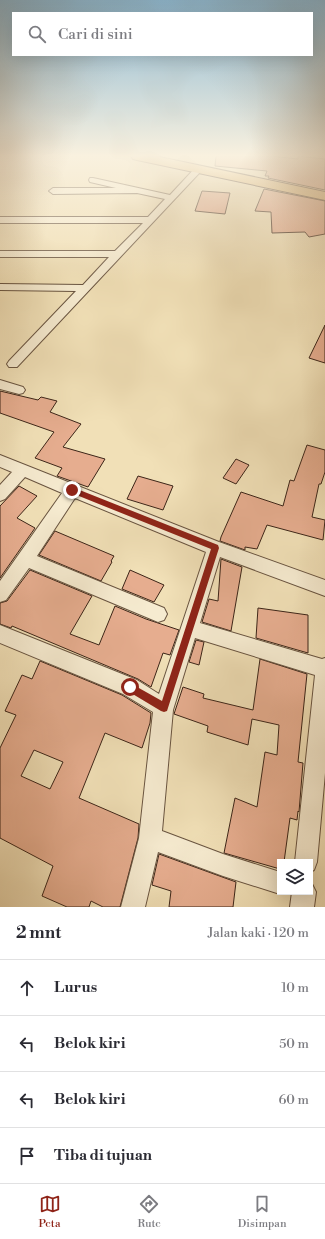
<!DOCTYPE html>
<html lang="id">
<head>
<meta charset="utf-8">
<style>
  :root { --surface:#fff; --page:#f7f7f7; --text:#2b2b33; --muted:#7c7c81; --line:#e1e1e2; --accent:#8f2418 }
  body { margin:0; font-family:"Libre Bodoni",serif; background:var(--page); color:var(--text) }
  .controls { position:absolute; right:12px; bottom:12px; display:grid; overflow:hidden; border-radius:0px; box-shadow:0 4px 16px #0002 }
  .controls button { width:36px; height:36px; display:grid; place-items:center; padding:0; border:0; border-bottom:1px solid var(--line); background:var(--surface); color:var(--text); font:20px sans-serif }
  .stop { position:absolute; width:12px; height:12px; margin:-9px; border:3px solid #8f2418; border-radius:50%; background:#fff }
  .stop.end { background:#8f2418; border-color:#fff; box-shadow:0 1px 4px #0008 }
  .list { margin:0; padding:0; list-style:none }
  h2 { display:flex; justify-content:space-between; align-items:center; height:52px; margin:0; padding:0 16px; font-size:17px }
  h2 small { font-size:13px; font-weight:400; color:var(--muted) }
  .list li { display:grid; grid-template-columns:26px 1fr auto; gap:12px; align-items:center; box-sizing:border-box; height:56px; padding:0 16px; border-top:1px solid var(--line) }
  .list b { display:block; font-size:15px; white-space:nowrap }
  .list em { font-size:13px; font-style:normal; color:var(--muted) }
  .icon { flex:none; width:22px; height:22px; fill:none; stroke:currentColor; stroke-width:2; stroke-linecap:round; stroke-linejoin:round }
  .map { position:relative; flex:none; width:325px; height:907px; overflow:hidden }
  .search { position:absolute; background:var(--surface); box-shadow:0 4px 16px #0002; left:12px; right:12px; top:12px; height:44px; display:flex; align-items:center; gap:10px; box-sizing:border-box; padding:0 14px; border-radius:0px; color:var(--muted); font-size:15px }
  .sheet { height:276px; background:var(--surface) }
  nav { display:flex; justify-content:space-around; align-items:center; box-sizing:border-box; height:56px; border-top:1px solid var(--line); background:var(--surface); font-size:11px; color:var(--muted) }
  nav a { display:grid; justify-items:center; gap:2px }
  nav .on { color:var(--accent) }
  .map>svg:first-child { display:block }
  .building { fill:#e6ad8f; stroke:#3c2518; fill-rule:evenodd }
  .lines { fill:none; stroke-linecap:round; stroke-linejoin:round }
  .minor-casing { stroke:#695440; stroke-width:2 }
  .primary-casing { stroke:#3c2518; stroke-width:2 }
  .minor { fill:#f6ebd0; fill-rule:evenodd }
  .primary { fill:#e8c07c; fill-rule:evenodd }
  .route { fill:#8f2418 }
</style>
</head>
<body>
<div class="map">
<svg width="325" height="907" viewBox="0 0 325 907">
  <rect width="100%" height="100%" fill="#f1e0b7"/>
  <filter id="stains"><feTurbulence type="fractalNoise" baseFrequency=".005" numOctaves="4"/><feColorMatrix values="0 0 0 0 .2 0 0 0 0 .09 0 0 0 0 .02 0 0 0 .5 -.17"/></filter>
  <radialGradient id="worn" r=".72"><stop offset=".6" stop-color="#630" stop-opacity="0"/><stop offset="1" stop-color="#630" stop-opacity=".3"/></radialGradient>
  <path class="building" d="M216,156H271L298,159V156L325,159V190L268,178L269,176H265L267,171L215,166Z
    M264,189L325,201V234L309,237L305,232L272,233L271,212L255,211Z
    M202,191L230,193L225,214L195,211Z
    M325,325V363L309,358Z
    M0,391L38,400L41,397L57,401L50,412L81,424L63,447L105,459L88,487L57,476L62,468L35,458L54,432L0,413Z
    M307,445L325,450V472L321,484H319L312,517L325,520L323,540L267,525L257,549L245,547V550L220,541L221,537L241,492L283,506L290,480L294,481Z
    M236,459L249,465L236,484L223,478Z
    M138,476L173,486L163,510L127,499Z
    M19,486L37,496L17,518L35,528L0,578V506Z
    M55,531L114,556L111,561L112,562L101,581L39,555Z
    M221,559L242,567L231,631L202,622L209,599L218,601Z
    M30,570L92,596L70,634L99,645L115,606L146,619L179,630L170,655L163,653L151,687L138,679L12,626L11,628L0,624V603L7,601Z
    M130,570L164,585L154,602L122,589Z
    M258,608L308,615V653L256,638Z
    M196,640L204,642L199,665L189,662Z
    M260,659L307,674L298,762L303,763L299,812L298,811L297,820L290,818L284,862H280V869L224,853L235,798L257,807L265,752L277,755L279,725L252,719L248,745L207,732L208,726L174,714L183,687L204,694L203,698L253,710Z
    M40,661L122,695L151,713L150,723L142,748L105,733L79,798L139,824L138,838L120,907H103L91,901L89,907H67L42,896L53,866L0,838V748L16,715L5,711L22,675L32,679ZM34,750L63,762L50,789L21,776Z
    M159,854L236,882L233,907H169L171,891L152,885Z"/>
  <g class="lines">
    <g class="minor-casing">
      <path id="minor" d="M196,167H199L203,169L17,367H9L7,364L9,361L76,291L0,290V284L83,285L109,257H0V251H115L143,223H0V217H148L165,199L137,193L53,194L49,191L53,188H116L90,182L89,180L90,178H93L170,195Z
        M0,380L23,387L25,390L23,393L19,394L0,389Z
        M0,455L219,542L325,580V596L220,557L200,623L322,659L325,658V773L317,862L314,870L310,872V862H295L315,675L195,638L173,710L162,831L223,854L280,872V892H286L280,894L223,876L158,852L145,907H121L139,838L153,712L123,694L0,643V625L137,680L159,694L206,552L75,498L37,556L164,608L167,614L164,620L158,622L29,568L6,600L0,602V581L62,493L25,477L5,499L0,501V485L12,472L0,467Z
        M310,883L312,884L316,892L314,907H290L292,892H310Z"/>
    </g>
    <g class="primary-casing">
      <path id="primary" d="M131,156H155L325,192V200L137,160L133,159Z"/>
    </g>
    <use href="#minor" class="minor"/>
    <use href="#primary" class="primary"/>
  </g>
  <linearGradient id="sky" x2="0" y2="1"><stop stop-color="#89b7d3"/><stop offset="0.55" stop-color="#f9f1df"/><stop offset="1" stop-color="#f9f1df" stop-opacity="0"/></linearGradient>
  <rect width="325" height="283" fill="url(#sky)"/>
  <path class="route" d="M72,487L218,545L219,548L167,711L164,712L161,711L126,690L125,687L126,684L130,683L162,701L211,549L69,492L68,490Z"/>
  <rect width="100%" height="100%" filter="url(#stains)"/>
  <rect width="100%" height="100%" fill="url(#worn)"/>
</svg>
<div class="controls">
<button><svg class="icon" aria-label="layers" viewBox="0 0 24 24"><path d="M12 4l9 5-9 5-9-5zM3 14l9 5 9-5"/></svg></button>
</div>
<div class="stop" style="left:130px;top:687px"></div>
<div class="stop end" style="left:72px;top:490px"></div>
<div class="search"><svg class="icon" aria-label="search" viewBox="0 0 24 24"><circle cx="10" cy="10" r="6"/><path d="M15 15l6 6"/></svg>Cari di sini</div>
</div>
<section class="sheet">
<h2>2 mnt<small>Jalan kaki · 120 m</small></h2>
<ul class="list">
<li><svg class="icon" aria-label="ahead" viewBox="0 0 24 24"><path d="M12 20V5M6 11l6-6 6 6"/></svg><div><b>Lurus</b></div><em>10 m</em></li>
<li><svg class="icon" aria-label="left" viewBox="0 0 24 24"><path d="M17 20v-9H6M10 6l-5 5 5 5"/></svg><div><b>Belok kiri</b></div><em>50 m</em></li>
<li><svg class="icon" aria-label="left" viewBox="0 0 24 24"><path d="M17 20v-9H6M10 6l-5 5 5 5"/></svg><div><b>Belok kiri</b></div><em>60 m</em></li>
<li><svg class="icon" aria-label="arrive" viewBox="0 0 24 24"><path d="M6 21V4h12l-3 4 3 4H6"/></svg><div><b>Tiba di tujuan</b></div></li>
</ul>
</section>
<nav>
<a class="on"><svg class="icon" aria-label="map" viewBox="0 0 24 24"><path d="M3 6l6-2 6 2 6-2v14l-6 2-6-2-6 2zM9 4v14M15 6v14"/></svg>Peta</a>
<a><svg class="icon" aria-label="directions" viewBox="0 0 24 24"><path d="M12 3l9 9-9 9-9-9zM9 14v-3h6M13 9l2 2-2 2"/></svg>Rute</a>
<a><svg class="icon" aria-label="saved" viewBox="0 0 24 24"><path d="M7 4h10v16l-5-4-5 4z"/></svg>Disimpan</a>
</nav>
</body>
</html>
